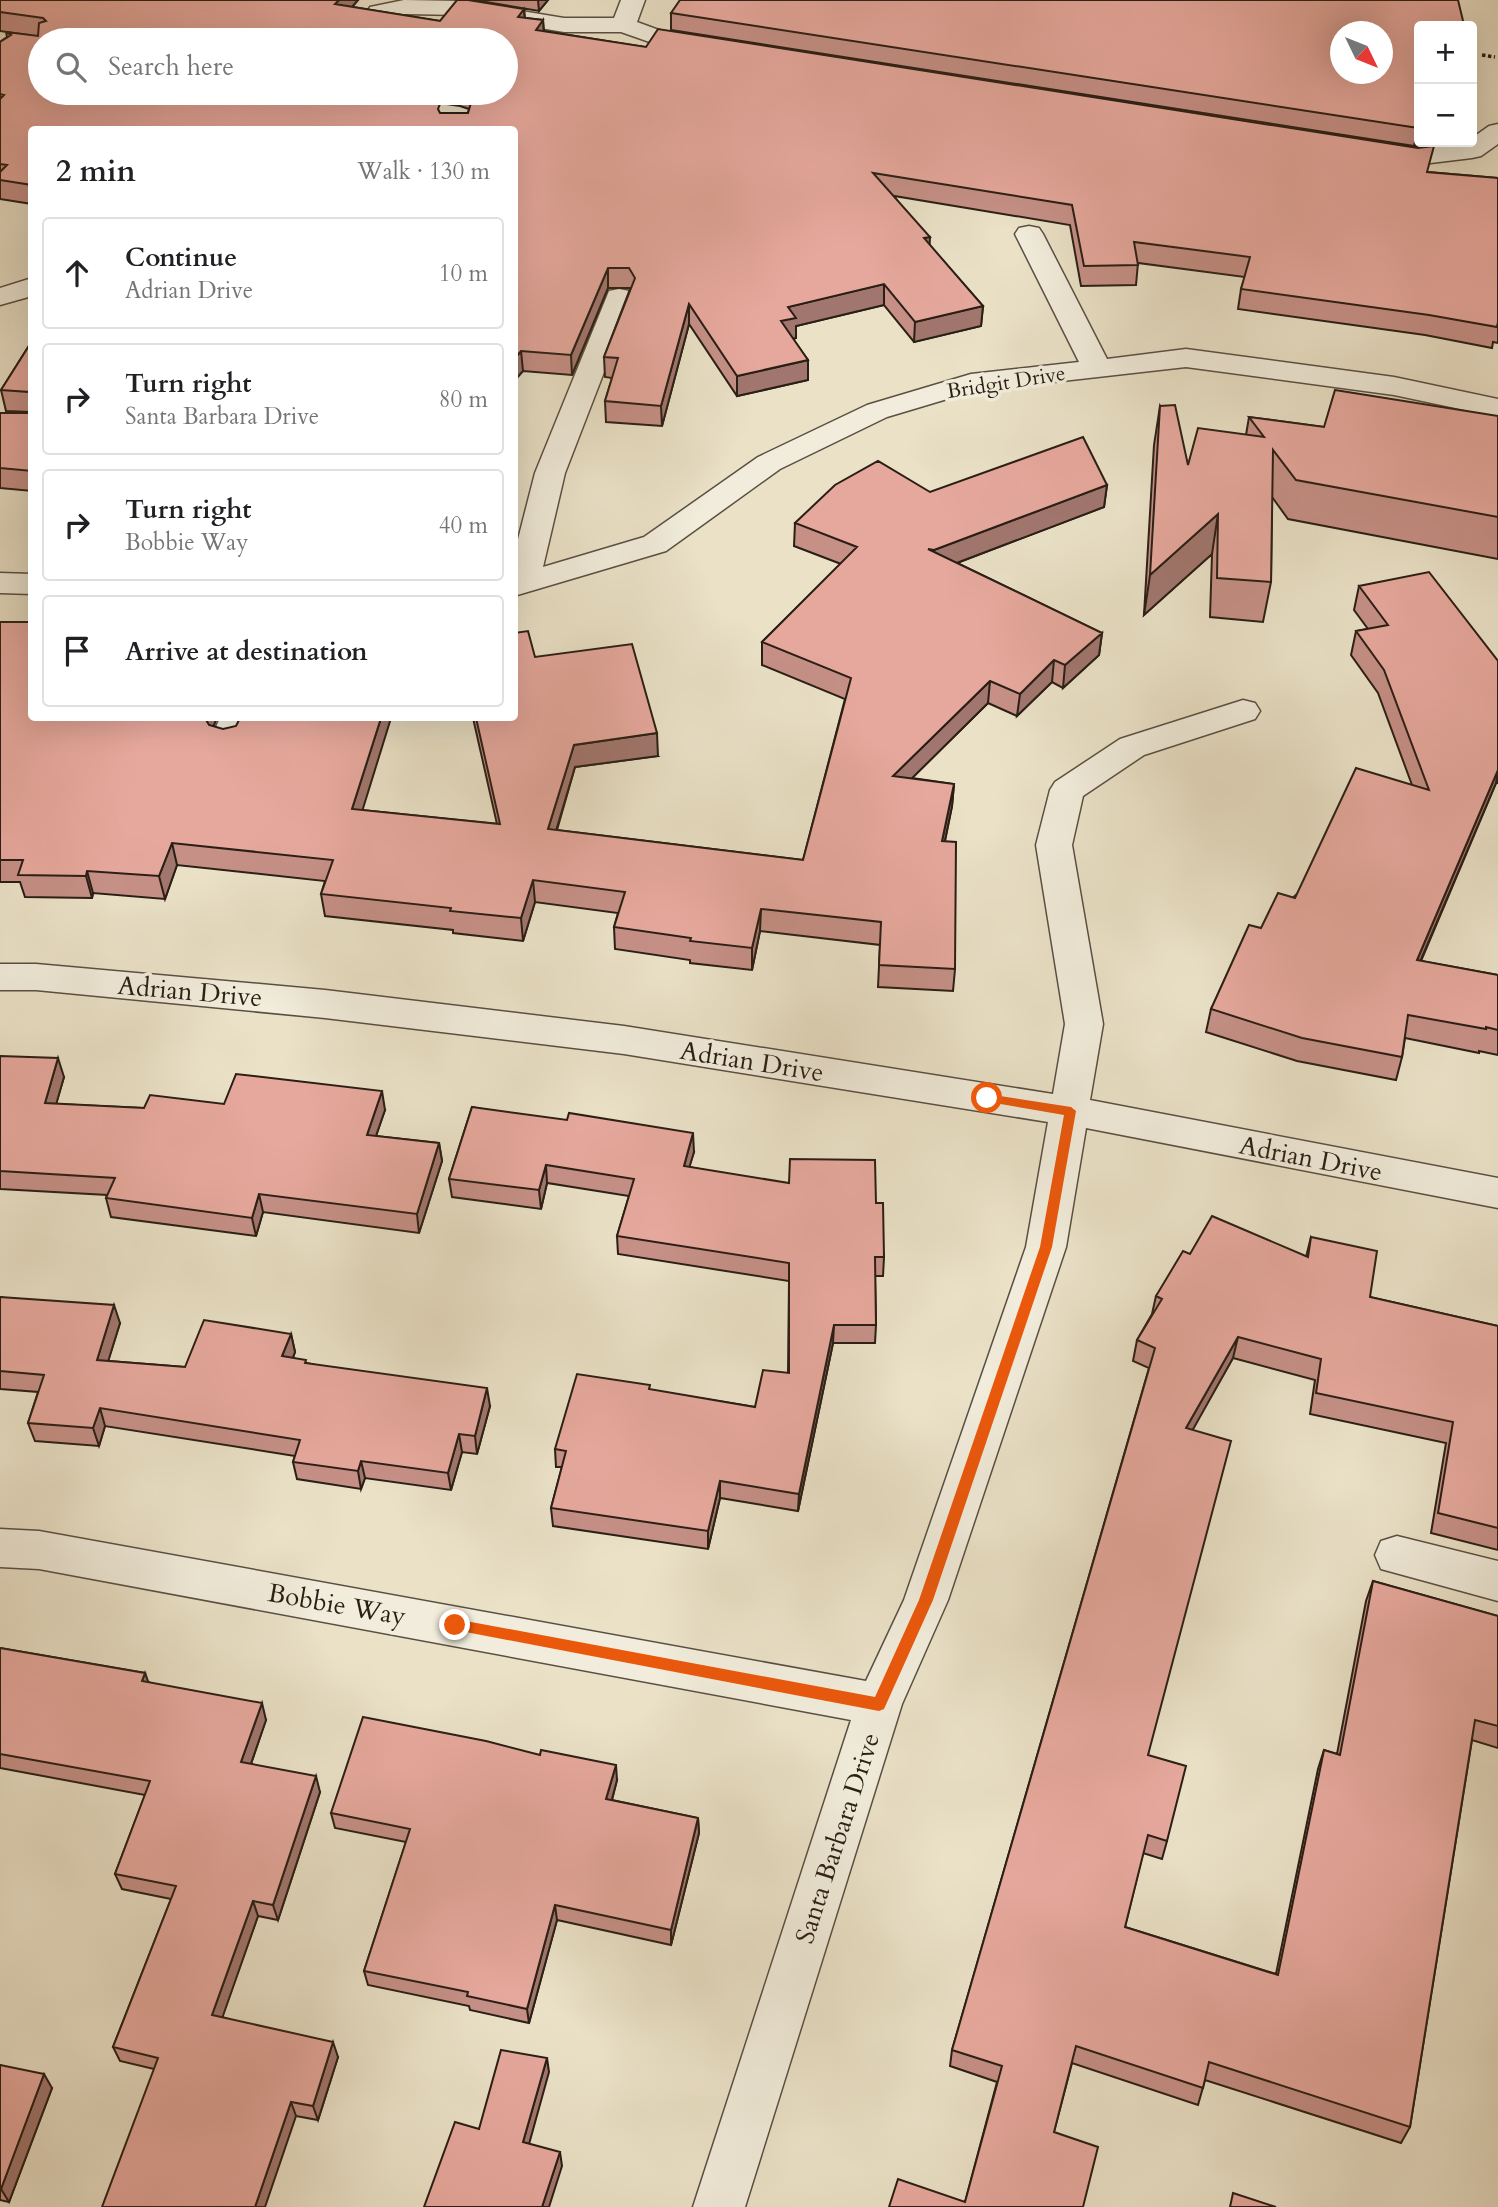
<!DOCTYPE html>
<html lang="en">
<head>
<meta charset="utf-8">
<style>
  :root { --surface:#fff; --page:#f6f6f6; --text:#202124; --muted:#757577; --line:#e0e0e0 }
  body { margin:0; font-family:Cardo,serif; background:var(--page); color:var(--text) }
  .controls { position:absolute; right:21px; top:21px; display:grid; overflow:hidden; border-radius:7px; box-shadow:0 7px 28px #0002 }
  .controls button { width:63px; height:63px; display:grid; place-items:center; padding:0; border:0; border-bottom:2px solid var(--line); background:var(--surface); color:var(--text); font:35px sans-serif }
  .compass { position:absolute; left:1330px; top:21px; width:63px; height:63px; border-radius:50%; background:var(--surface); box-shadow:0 7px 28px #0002; rotate:133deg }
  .stop { position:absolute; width:21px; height:21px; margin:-16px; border:5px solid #ea580c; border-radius:50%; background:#fff }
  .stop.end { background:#ea580c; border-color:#fff; box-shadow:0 2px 7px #0008 }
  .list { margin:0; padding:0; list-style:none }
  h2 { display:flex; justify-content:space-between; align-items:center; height:91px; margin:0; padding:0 28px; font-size:30px }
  h2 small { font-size:23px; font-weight:400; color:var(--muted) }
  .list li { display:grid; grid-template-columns:46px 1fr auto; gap:21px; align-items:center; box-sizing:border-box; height:112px; margin:0 14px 14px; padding:0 14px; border:2px solid var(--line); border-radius:7px }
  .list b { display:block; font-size:26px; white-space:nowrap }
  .list p { margin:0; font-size:23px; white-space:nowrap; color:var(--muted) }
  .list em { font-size:23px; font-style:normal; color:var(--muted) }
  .icon { flex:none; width:38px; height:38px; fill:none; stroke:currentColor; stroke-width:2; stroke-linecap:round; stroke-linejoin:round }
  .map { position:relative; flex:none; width:1498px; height:2207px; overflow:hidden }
  .search { position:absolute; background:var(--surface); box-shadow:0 7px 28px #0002; left:28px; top:28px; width:490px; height:77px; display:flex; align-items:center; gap:18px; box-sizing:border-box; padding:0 24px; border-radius:38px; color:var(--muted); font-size:26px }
  .panel { position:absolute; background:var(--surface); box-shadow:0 7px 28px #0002; left:28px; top:126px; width:490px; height:595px; border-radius:7px }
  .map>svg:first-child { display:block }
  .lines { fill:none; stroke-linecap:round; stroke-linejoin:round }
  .minor-casing { stroke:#5a4f42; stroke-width:3 }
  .path { stroke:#2a1e15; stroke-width:3.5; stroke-dasharray:3.5 2.5; stroke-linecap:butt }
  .minor { fill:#f1ecdb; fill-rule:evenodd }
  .wall { fill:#c69087; stroke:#2a1e15; stroke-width:2; fill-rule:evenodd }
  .shaded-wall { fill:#a1766e; stroke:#2a1e15; stroke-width:2 }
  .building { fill:#e6a89d; stroke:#2a1e15; stroke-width:2; fill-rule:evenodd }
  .route { fill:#ea580c }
  .labels { text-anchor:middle; stroke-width:7; stroke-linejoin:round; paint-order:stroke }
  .far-street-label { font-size:21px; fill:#2a1e15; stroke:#f1ecdb }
  .street-label { font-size:26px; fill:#2a1e15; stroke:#f1ecdb }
</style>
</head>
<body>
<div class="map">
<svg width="1498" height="2207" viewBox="0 0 1498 2207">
  <rect width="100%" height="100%" fill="#eae1c7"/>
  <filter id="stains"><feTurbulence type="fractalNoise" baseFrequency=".00286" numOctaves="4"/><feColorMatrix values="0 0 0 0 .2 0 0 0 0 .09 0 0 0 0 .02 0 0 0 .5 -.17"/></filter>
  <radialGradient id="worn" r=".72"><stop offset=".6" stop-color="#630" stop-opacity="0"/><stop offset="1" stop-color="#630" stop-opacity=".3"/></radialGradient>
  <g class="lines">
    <g class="minor-casing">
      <path id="minor" d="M404,0L460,1L564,18H614L621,0H645L637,22L667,33L713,42L716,47L713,52L704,54L661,46L621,32H564L460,15L406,14L379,19L370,17L367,12L370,7Z
        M1498,124V144L1481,156L1472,158L1414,165L1370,157L1366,151L1370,145L1379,143L1414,149L1472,142V138L1489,126Z
        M1029,226L1039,228L1043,234L1107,359L1186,349L1394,377L1498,399V417L1394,395L1186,367L974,391L887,417L780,469L666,551L514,596V555L535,473L609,291L619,289L629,291L633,297L565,473L543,567L644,537L758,457L867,405L971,374L1079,362L1015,234L1019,228Z
        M32,278V296L0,305V288Z
        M0,573L32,574V594L0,593Z
        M1243,700L1255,703L1260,711L1255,719L1144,755L1083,796L1072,845L1103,1024L1090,1100L1498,1178V1208L1086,1128L1066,1247L948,1600L902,1704L745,2207H693L851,1720L39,1569L0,1567V1529L39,1531L866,1681L904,1600L1026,1247L1048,1122L624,1054L325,1018L36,990H0V964H36L325,990L624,1026L1053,1094L1065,1024L1036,845L1050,790L1055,782L1120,739Z
        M220,718H252L240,746L228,749L216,746L211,738Z
        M1397,1536L1498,1561V1601L1381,1569L1375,1555L1381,1541Z"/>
    </g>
    <path class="path" d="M1482,55L1495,57"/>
    <use href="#minor" class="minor"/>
  </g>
  <path class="wall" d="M0,0H358L352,7L440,21L524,9L525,18L543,20L544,31L1428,172L1498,178V343L1493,342L1492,348L1425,335L1238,309L1241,289L1245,277L1138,263L1136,285L1081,286L1070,225L894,196L929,245L983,306L981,326L914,342L884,305L796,326V338L793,339L808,360V380L737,396L689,324L662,426L606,422L605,401L612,378L605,377L604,357L630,289V288H608L572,375L523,371L514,381V130H32V204L0,199V42L7,37L6,32L28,35L0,31ZM40,40H506V93H374L460,106L469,109L468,113H440Z
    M474,0H548L539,11Z
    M1458,0L1435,144L1414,146L671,30V13Z
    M32,341V491L0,488V413H29V412L6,411L1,390Z
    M1160,406L1188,465L1246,435L1249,417L1324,427L1498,416V559L1288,519L1272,497L1271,582L1263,622L1210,617L1212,554L1144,615L1154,445Z
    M1107,485L1104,507L957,563L1102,633L1099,655L1063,688L1052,682L1017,716L988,703L912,778L954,784L952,806L945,841L955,969L953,991L878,987L880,945L760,931L752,970L690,963V960L615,949L614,927L618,913L535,902L523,941L453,933V930L325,916L321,894L325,881L177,865L165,899L93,893L92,898L25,897L20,882H0V622L213,726L362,810L497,824L473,718H514L535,657L658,756L575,767L557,830L803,860L845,699L762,665V642L841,564L794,546L795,523L930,492Z
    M1359,586L1498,661V783H1496L1421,961L1498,975V1055L1479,1051V1053L1405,1038L1402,1057L1396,1080L1297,1061L1206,1032L1211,1009L1261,928L1412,785L1378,693L1351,655L1356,631L1368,629L1354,610Z
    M0,1056L64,1077L56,1104L144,1108L224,1104L385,1110L376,1136L439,1143L442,1161L419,1233L263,1212L256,1236L111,1217L106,1198L107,1195L0,1189Z
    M472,1107L694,1152L689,1167L876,1203L884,1257L883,1276H875L876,1325L875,1343H833L798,1511L720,1498L708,1549L553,1526L551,1508L562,1467H556L555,1449L650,1390L755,1407L788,1373L789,1281L618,1254L617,1236L629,1196L547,1183L541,1209L452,1197L449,1179Z
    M1311,1237L1370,1297L1498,1326V1550L1431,1533L1446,1443L1310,1414L1315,1380L1233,1358L1192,1430L1148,1755L1167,1841L1162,1859L1143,1853L1125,1927L1276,1974L1318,1769L1324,1750L1337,1754L1366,1601L1373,1581L1498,1616V1748L1472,1740L1410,2127L1401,2143L1205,2080L1198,2105L1072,2063L1054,2132L965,2202L997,2082L950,2066L952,2050L1149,1368L1133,1361L1137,1340L1152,1314L1156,1296L1190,1254L1306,1257Z
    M0,1297L120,1323L108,1361L185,1367L291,1334L295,1352L293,1358L307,1363L490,1406L477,1454L462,1452L451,1490L365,1478L361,1489L297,1479L293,1462L295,1456L105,1426L99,1446L35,1441L28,1423L38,1392L0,1389Z
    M0,1648L145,1673L148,1682L266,1720L251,1764L320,1792L278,1920L258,1916L222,2017L338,2057L318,2120L296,2116L154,2069L120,2061L113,2047L171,1899L122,1889L115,1874L145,1795L0,1768Z
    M617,1780L612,1800L698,1818L699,1833L671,1945L557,1920L529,2023L470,2010L469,2006L368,1985L364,1971L406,1842L335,1828L331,1813Z
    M0,2065L52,2088L9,2202L0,2200Z"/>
  <path class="shaded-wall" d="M339,0H358L337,24L335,4Z
    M538,0H548L539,11Z
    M524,9L525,28L518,17Z
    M543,20L544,40L536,30Z
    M1418,128H1419V142H1435V144L1414,146Z
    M930,237L929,257L924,238Z
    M608,268V288L572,375L571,355Z
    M884,284V305L796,326V338L781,342V321L788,307Z
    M689,304V324L662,426L661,406Z
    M983,306L981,326L914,342L915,322Z
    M521,351L523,371L514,381V359Z
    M808,360V380L737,396V376Z
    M1107,485L1104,507L933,572L934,550Z
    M1218,514L1212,554L1144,615L1150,575Z
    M1102,633L1099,655L1063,688L1065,665Z
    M1054,660L1052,682L1017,716L1020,694Z
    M990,681L988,703L892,798L893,776Z
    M205,718H217L209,737Z
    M381,718H391L356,831L352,809Z
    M657,733L658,756L575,767L550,851L548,829L574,745Z
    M1498,770L1496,783L1411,983L1417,960Z
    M954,784L952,806L940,864L942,841Z
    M172,843L177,865L165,899L159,876Z
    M87,871L93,893L92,898L86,876Z
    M533,880L535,902L523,941L521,918Z
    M761,909L760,931L752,970V948Z
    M58,1058L64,1077L51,1122L45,1103Z
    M382,1091L385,1110L370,1153L367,1135Z
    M693,1133L694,1152L684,1185V1166Z
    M439,1143L442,1161L419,1233L417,1214Z
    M546,1165L547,1183L541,1209L539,1190Z
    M259,1194L263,1212L256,1236L252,1218Z
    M114,1305L120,1323L103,1378L97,1360Z
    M834,1325L833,1343L798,1511L799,1494Z
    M291,1334L295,1352L286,1375L282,1356Z
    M1238,1337L1233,1358L1182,1449L1186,1428Z
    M487,1388L490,1406L477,1454L475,1436Z
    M100,1408L105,1426L99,1446L93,1428Z
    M459,1434L462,1452L451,1490L448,1473Z
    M361,1461L365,1478L361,1489L358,1471Z
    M720,1481V1498L708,1549V1531Z
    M145,1673L151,1690L142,1681Z
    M262,1703L266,1720L246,1778L241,1762Z
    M616,1765L617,1780L608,1814L606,1799Z
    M316,1776L320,1792L278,1920L273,1905Z
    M698,1818L699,1833L671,1945V1930Z
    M253,1901L258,1916L218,2030L212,2015Z
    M555,1905L557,1920L529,2023L527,2009Z
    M333,2042L338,2057L318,2120L313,2106Z
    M547,2058L549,2072L526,2155L523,2142Z
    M44,2074L52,2088L9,2202L1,2189Z
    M291,2102L296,2116L265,2207H255Z
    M560,2152L562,2166L549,2207H542Z"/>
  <path class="building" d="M0,0H339L335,4L440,21L457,0H468L524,9L518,17L543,20L536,30L646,47L658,29L1418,148L1434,146L1427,172L1498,178V322L1497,327L1429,315L1241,289L1250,257L1134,242L1138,265L1084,266L1072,205L873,173L930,237L924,238L983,306L915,322L884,284L788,307L796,318L781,321L808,360L737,376L689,304L661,406L605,401L618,358L604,357L635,278L629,268H608L571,355L521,351L514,359V130H32V185L0,180V172L7,165L0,164V99L4,95L0,94V42L11,35L6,32L38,36L39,23L46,21L43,18L0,12ZM40,40H506V93H471L473,96L468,113H440L438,109L440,104L366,93H40Z
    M680,0H1458L1464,25L1419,26V128H1418L671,13ZM1340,32H1382V74H1340Z
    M32,341V471L0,468V413H29V392L1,390Z
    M1335,390L1498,416V517L1296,480L1273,450L1271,582L1217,578L1218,514L1150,575L1160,406L1175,405L1188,465L1198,428L1264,437L1249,417L1324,427Z
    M1083,437L1107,485L934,550L928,549L1102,633L1065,665L1054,660L1020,694L990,681L893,776L954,784L942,841L956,842L955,969L879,965L881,922L761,909L752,948L690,941L691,938L614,927L625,892L533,880L521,918L450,911L451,908L321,894L333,860L172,843L159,876L87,871L86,876L18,875L23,860H0V622H32V718H205L209,725L223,729L236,726L240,718H381L352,809L500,824L476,718H514V633L528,631L535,657L632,644L657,733L574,745L548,829L803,860L851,678L762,642L857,547L795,523L835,485L878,461L930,492Z
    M1429,572L1498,661V770L1417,960L1498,975V1030L1486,1027V1029L1408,1015L1402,1057L1302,1038L1211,1009L1249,925L1261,928L1278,893L1295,898L1356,768L1429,790L1384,670L1356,631L1388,625L1359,586Z
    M0,1056L58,1058L45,1103L144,1108L150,1095L224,1104L236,1074L382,1091L367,1135L439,1143L417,1214L259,1194L252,1218L106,1198L115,1178L0,1171Z
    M472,1107L567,1120L569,1113L693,1133L684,1166L789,1183L790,1159L875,1160L876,1203H883L884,1257H875L876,1325H834L799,1494L720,1481L708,1531L551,1508L566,1451L555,1449L577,1374L650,1385L649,1389L755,1407L763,1370L789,1373V1263L617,1236L634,1179L546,1165L539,1190L449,1179Z
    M1212,1216L1308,1257L1311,1237L1377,1251L1370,1297L1498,1326V1528L1438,1513L1453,1422L1316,1393L1321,1359L1238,1337L1186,1428L1231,1441L1148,1755L1186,1766L1167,1841L1148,1835L1125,1927L1278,1975L1324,1750L1340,1755L1373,1581L1498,1616V1726L1475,1720L1410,2127L1209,2062L1203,2088L1076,2046L1054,2132L1098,2147L1083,2207H889L898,2179L965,2202L1002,2066L952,2050L1155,1348L1137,1340L1162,1299L1156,1296L1183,1251L1190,1254Z
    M0,1297L114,1305L97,1360L185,1367L204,1320L291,1334L282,1356L306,1360L305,1363L487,1388L475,1436L459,1434L448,1473L361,1461L358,1471L293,1462L300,1440L100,1408L93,1428L28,1423L44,1375L0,1371Z
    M0,1648L145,1673L142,1681L262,1703L241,1762L316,1776L273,1905L253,1901L212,2015L333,2042L313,2106L291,2102L255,2207H102L158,2058L113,2047L176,1886L115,1874L150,1781L0,1754Z
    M363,1717L486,1741L540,1755L541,1750L616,1765L606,1799L698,1818L671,1930L555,1905L527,2009L467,1996L468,1992L364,1971L410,1829L331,1813Z
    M501,2050L547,2058L523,2142L560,2152L542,2207H424L455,2122L479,2129Z
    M0,2065L44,2074L1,2189L0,2188Z
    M1233,2193L1276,2207H1230Z"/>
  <path class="route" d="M987,1094L1071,1107L1076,1111L1052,1247L933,1600L884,1709L879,1711L450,1629V1621L455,1619L875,1697L919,1600L1040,1247L1064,1115L983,1101L981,1098Z"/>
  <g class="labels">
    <g class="far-street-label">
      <text transform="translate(1006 382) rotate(-9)" y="7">Bridgit Drive</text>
    </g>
    <g class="street-label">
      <text transform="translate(190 991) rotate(5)" y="9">Adrian Drive</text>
      <text transform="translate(752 1061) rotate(9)" y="9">Adrian Drive</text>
      <text transform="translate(1311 1158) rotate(11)" y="9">Adrian Drive</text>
      <text transform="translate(337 1604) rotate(10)" y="9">Bobbie Way</text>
      <text transform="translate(837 1838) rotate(-72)" y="9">Santa Barbara Drive</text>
    </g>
  </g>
  <rect width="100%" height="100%" filter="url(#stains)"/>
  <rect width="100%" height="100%" fill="url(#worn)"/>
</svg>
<div class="controls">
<button>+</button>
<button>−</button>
</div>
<svg class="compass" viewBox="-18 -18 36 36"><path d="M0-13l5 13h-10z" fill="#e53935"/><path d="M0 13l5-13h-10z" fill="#757577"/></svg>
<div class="stop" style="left:987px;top:1098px"></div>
<div class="stop end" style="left:455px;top:1625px"></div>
<div class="search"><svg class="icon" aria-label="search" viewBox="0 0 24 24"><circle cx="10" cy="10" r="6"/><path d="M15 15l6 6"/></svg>Search here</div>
<section class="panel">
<h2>2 min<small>Walk · 130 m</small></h2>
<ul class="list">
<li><svg class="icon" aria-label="ahead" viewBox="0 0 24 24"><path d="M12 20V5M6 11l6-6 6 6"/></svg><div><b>Continue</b><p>Adrian Drive</p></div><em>10 m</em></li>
<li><svg class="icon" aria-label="right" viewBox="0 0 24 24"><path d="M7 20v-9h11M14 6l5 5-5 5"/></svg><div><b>Turn right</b><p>Santa Barbara Drive</p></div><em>80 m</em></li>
<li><svg class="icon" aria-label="right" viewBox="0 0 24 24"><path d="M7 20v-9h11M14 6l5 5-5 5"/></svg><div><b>Turn right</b><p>Bobbie Way</p></div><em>40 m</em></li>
<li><svg class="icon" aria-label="arrive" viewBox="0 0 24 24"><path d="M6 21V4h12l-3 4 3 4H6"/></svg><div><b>Arrive at destination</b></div></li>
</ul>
</section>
</div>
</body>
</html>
